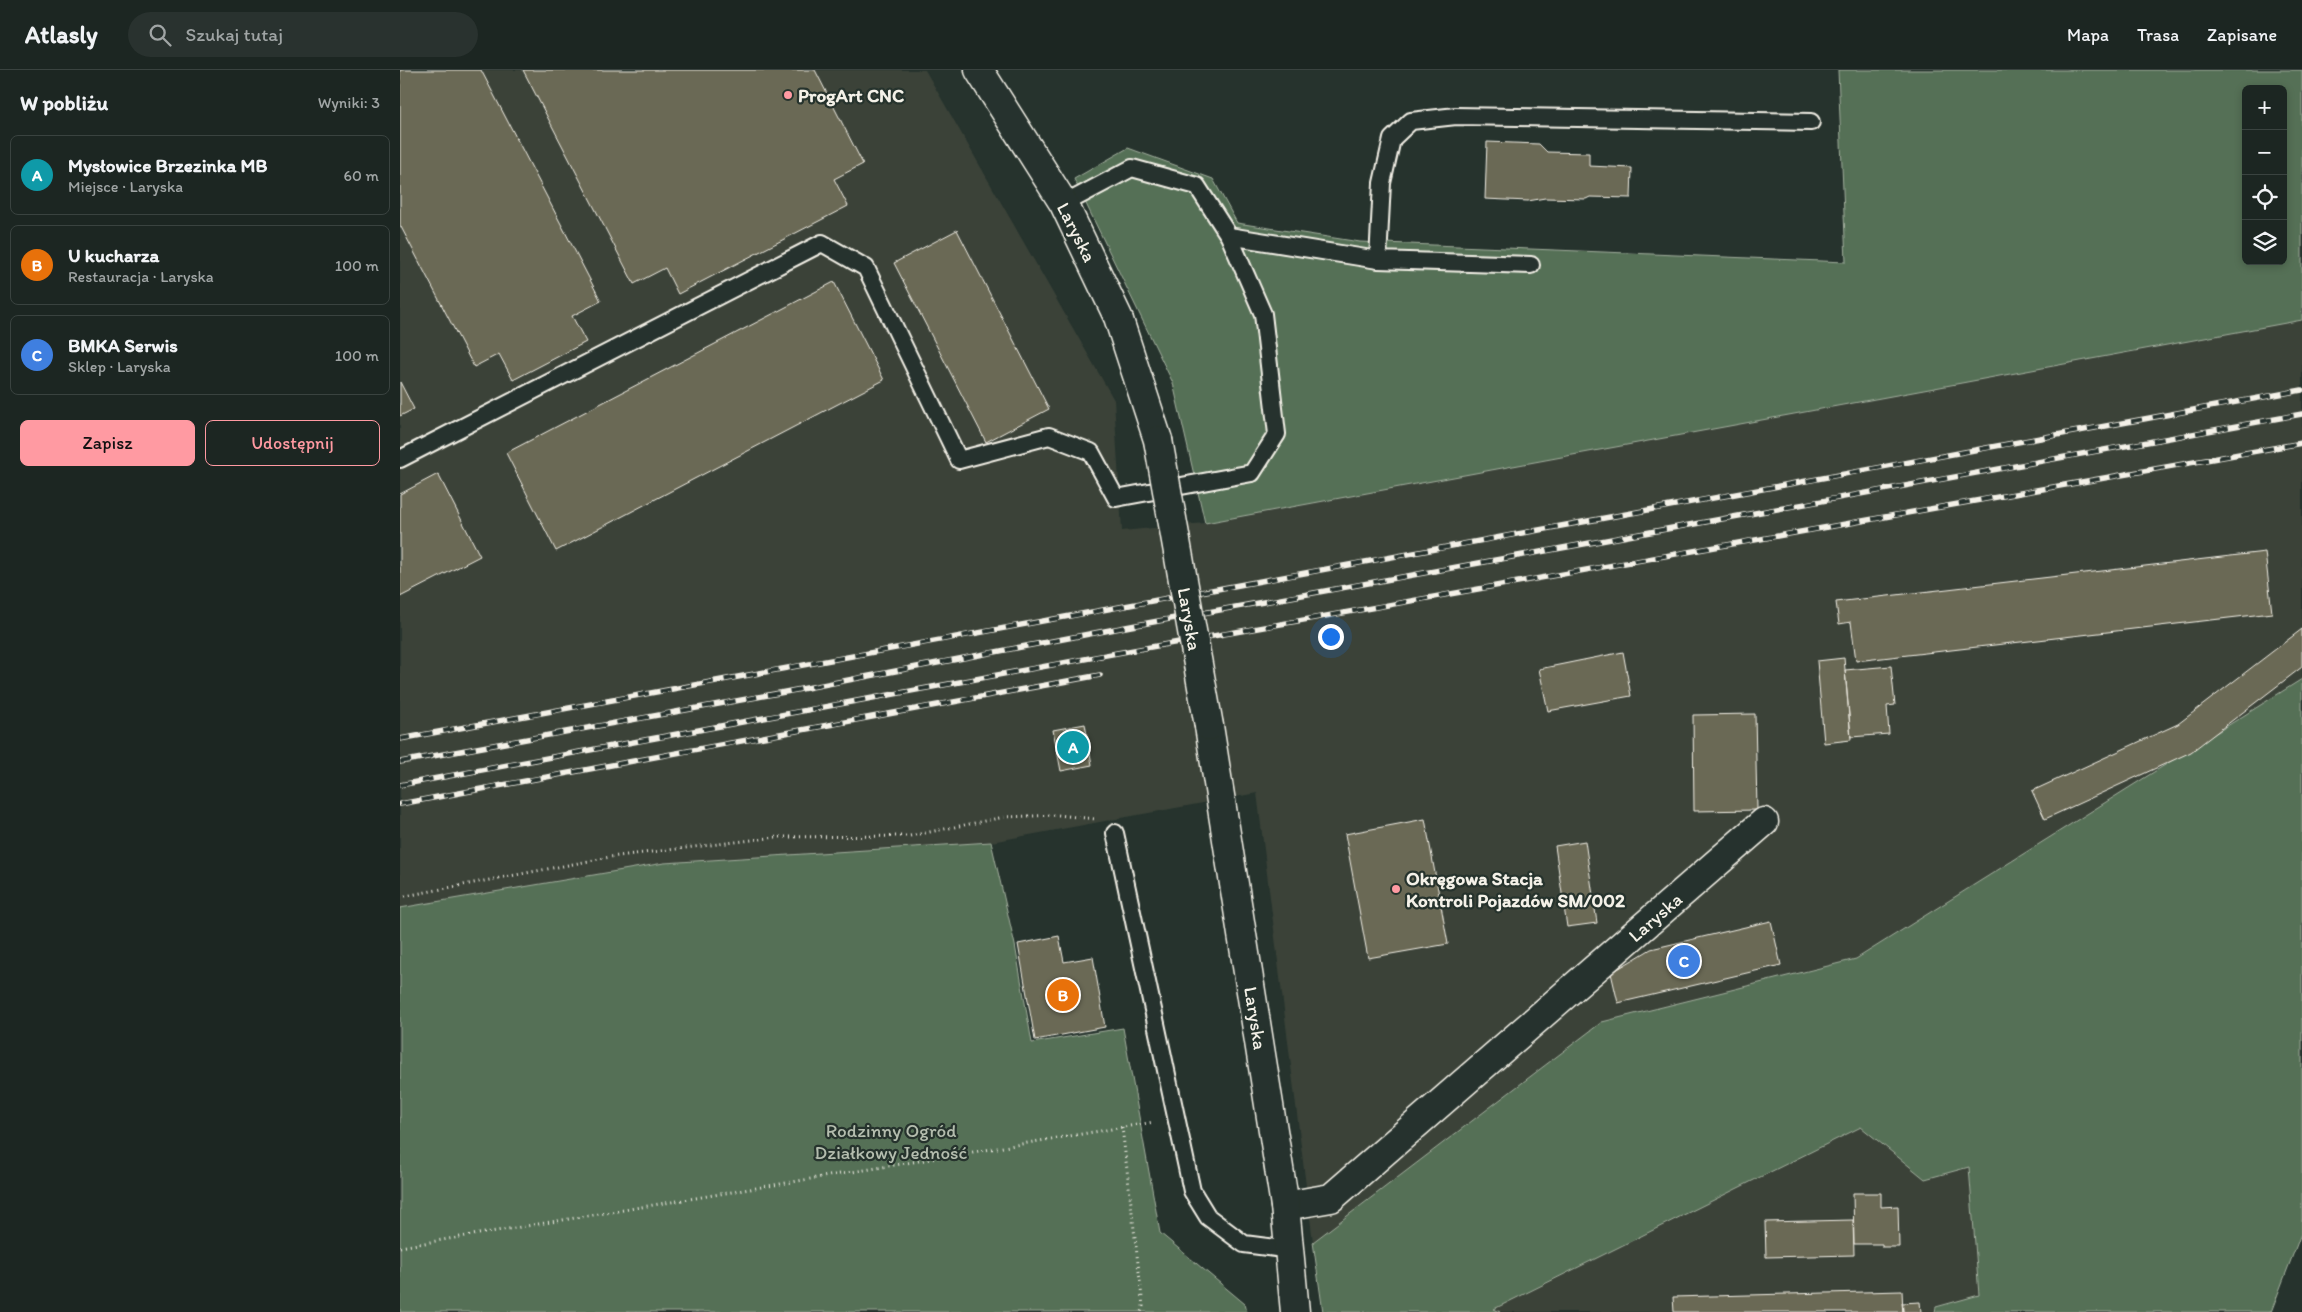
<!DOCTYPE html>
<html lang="pl">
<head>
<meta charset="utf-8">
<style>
  :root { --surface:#1c2622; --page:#29322f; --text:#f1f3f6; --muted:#a0a5a5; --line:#3a4340; --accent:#ff9aa2 }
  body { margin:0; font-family:Itim,sans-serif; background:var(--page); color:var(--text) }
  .controls { position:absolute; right:15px; top:15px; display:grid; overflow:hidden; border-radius:8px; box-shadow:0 2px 8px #0003 }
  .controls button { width:45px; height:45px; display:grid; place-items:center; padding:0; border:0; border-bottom:1px solid var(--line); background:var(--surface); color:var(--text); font:25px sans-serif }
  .you { position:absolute; left:930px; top:566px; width:18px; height:18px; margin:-12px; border:4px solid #fff; border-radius:50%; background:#1a73e8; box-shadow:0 0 0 8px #1a73e833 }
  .badge { display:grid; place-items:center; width:32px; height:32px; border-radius:50%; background:var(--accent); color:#fff; font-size:16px; font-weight:700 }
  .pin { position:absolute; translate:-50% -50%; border:2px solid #fff; box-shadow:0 1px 5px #0006 }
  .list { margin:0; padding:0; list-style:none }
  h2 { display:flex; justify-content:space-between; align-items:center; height:65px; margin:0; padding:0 20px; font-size:21px }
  h2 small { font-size:16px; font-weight:400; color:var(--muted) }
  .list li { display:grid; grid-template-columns:32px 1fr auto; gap:15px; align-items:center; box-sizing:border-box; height:80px; margin:0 10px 10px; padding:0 10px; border:1px solid var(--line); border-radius:8px }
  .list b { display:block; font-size:19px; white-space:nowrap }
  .list p { margin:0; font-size:16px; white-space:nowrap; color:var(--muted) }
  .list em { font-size:16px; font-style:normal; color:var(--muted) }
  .actions { display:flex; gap:10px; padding:15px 20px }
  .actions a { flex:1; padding:11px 0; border:1px solid var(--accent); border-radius:8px; text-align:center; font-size:18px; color:var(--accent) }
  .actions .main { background:var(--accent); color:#111 }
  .icon { flex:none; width:28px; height:28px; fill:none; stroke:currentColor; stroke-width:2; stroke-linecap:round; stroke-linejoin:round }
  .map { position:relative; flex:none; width:1902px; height:1242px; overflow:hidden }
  header { display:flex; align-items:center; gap:30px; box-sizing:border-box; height:70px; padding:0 25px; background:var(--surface); border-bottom:1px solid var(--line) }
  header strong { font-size:24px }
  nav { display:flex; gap:28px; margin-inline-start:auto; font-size:18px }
  .search { width:350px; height:45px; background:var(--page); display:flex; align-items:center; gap:12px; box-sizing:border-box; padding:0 18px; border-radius:28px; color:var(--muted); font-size:19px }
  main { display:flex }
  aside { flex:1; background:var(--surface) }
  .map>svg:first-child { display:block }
  .built { fill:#3b4339 }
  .green { fill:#546f56; stroke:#a4b09f; fill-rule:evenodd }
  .building { fill:#6b6954; stroke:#f4f1e8 }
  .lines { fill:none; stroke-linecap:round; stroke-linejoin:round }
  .lane-casing { stroke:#f4f1e8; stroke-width:20 }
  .street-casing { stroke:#f4f1e8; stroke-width:31 }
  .secondary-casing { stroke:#f4f1e8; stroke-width:31 }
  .path { stroke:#f4f1e8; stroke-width:3; stroke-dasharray:1 4; stroke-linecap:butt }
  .lane { stroke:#26332d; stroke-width:16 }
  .street { stroke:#26332d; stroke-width:28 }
  .secondary { stroke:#26332d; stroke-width:28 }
  .rail-casing { stroke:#f4f1e8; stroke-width:5.5 }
  .rail { stroke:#26332d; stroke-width:4; stroke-dasharray:11; stroke-linecap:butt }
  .secondary-bridge-casing { stroke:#f4f1e8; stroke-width:31; stroke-linecap:butt }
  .secondary-bridge { stroke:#26332d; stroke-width:28 }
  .poi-dot { fill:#ff9aa2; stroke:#26332d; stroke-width:2 }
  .labels { text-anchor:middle; stroke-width:4.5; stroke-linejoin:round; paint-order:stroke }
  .poi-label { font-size:19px; font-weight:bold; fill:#f4f1e8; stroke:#26332d; text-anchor:start }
  .street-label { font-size:19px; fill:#f4f1e8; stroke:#26332d }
  .park-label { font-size:19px; fill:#b4bdae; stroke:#26332d }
</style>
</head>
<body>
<header>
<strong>Atlasly</strong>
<div class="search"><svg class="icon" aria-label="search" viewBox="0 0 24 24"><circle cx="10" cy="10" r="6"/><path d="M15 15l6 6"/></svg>Szukaj tutaj</div>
<nav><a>Mapa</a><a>Trasa</a><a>Zapisane</a></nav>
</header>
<main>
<aside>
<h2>W pobliżu<small>Wyniki: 3</small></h2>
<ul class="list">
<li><span class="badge" style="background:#0f9aa8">A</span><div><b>Mysłowice Brzezinka MB</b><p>Miejsce · Laryska</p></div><em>60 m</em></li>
<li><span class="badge" style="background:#e8710a">B</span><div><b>U kucharza</b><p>Restauracja · Laryska</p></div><em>100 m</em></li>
<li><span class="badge" style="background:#3f7fe0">C</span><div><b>BMKA Serwis</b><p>Sklep · Laryska</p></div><em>100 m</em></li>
</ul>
<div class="actions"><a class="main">Zapisz</a><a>Udostępnij</a></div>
</aside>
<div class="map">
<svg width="1902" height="1242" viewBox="0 0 1902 1242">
  <rect width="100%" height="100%" fill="#26332d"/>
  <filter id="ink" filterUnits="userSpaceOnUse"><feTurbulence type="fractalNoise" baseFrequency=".02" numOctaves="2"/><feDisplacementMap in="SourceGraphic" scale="10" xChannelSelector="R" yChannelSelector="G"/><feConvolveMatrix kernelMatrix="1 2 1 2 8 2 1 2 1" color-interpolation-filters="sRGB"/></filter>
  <g filter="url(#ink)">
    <path class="built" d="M0,0H525L714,330L722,461L805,453L1902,250V609L1456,889L1202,952L913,1172L857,723L591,772L264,793L0,838Z
      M1461,1057L1525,1109L1569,1097L1579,1226L1536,1237L1535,1242H1100L1094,1239Z"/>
    <path class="green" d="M1438,0H1902V250L805,453L773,313L674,109L728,78L813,109L837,153L960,172L1446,192ZM1846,19H1883V191H1846Z
      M1902,609V1161L1871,1242H1535L1536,1237L1579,1225L1569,1097L1525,1109L1461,1057L1094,1239L1100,1242H923L913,1172L1202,952L1456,889Z
      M591,772L615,875L632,973L723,958L760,1163L845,1234L847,1242H0V838L264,793Z"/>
    <path class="building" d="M0,0H81L201,231L172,246L186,272L113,310L99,284L74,297L0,155Z
      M123,0H415L463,94L434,109L448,136L278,224L265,198L234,214Z
      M1087,72L1139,74L1147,82L1189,83V96L1232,98L1231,128L1190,127L1186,129L1145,128L1128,131L1085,129Z
      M557,160L649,339L586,372L494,193Z
      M434,212L484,310L156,481L106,383Z
      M0,312L14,339L0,346Z
      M38,404L80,486L0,527V424Z
      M1865,482L1872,543L1456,591L1451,552L1439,554L1436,532Z
      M1902,559V597L1791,682L1645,749L1632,721L1778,654Z
      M1223,582L1231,626L1148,641L1139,599Z
      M1444,588L1451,670L1424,673L1417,591Z
      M1491,596L1495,635L1487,636L1489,664L1451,667L1445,600Z
      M1355,644L1357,740L1294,741L1293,645Z
      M685,654L692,695L661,701L653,660Z
      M1025,749L1048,874L968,888L945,764Z
      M1185,771L1197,853L1167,857L1155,776Z
      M1371,851L1381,895L1218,933L1211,903L1251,879Z
      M659,866L664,892L693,887L705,957L635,970L618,874Z
      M1453,1123H1481V1137L1498,1136L1499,1177H1482V1174H1454Z
      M1453,1150L1454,1185L1366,1187L1365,1152Z
      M1502,1221L1503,1242H1274L1273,1227Z
      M1520,1232L1521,1242H1503L1502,1233Z"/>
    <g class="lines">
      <g class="lane-casing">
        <path id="lane" d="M829,166L978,190L1131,195
          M978,190L982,113L992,69L1011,51L1056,46L1411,52
          M0,389L422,173L466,198L559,390L649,366L691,382L716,428L852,403L877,364L863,244L829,166L797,116L732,98L664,134
          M715,763L792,1121L808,1147L844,1174L891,1180"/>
      </g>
      <g class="street-casing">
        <path id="street" d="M885,1136L931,1128L1364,752"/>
      </g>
      <g class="secondary-casing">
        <path id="secondary" d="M579,0L664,134L718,247L758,370
          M809,656L885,1136L895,1242"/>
      </g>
      <path class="path" d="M0,827L210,787L377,767L510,766L604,747L658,745L695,749
        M722,1057L743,1236L741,1242
        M0,1177L754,1052"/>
      <use href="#lane" class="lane"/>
      <use href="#street" class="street"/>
      <use href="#secondary" class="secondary"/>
      <g class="rail-casing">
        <path id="rail" d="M0,669L1902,320
          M0,692L396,620L731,556L1902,344
          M0,715L717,583L1902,373
          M0,734L700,605"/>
      </g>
      <use href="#rail" class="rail"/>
      <g class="secondary-bridge-casing">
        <path id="secondary-bridge" d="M758,370L809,656"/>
      </g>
      <use href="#secondary-bridge" class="secondary-bridge"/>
    </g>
  </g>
  <g class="poi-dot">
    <circle cx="388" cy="25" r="5"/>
    <circle cx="996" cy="819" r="5"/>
  </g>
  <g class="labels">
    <g class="poi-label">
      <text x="398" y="32">ProgArt CNC</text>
      <text x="1006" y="815">Okręgowa Stacja<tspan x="1006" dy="22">Kontroli Pojazdów SM/002</tspan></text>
    </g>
    <g class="street-label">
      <text transform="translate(677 162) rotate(63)" y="7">Laryska</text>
      <text transform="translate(790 549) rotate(80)" y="7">Laryska</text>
      <text transform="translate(1255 847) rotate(-41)" y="7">Laryska</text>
      <text transform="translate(856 948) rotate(81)" y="7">Laryska</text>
    </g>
    <g class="park-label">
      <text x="491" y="1067">Rodzinny Ogród<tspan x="491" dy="22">Działkowy Jedność</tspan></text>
    </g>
  </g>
</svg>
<div class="controls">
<button>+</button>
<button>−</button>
<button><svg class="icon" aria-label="locate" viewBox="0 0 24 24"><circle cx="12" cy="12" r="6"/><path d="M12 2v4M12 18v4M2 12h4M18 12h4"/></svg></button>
<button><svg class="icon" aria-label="layers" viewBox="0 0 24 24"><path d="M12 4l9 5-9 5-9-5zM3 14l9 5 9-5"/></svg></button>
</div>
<div class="you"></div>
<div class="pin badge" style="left:673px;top:677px;background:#0f9aa8">A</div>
<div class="pin badge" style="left:663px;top:925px;background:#e8710a">B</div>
<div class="pin badge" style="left:1284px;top:891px;background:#3f7fe0">C</div>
</div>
</main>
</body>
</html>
